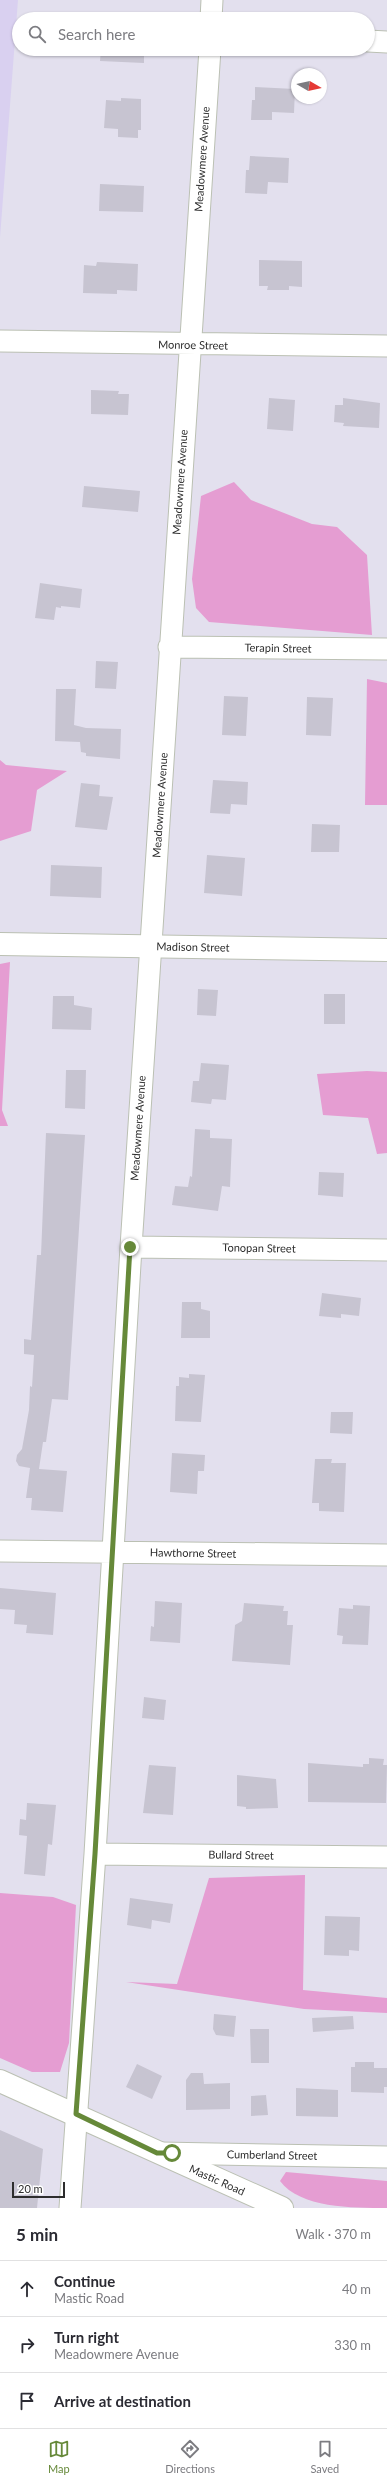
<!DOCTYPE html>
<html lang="en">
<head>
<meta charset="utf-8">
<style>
  :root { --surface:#fff; --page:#f7f7f7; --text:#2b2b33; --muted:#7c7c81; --line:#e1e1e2; --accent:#668939 }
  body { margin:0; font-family:Lato,sans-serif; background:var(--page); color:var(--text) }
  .compass { position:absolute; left:291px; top:68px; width:36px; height:36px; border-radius:50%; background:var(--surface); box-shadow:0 1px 3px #0004; rotate:99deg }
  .scale { position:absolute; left:12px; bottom:10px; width:53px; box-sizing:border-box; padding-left:4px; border:2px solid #2d2d2d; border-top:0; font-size:11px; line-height:14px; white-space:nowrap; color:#2d2d2d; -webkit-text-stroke:3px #fff; paint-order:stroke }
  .stop { position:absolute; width:12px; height:12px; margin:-9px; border:3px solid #668939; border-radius:50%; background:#fff }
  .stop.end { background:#668939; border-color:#fff; box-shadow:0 1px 4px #0008 }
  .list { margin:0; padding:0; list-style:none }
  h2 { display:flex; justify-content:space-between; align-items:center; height:52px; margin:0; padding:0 16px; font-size:17px }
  h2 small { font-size:13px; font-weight:400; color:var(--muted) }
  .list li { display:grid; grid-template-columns:26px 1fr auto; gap:12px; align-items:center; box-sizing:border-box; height:56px; padding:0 16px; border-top:1px solid var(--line) }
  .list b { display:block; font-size:15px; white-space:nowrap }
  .list p { margin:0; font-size:13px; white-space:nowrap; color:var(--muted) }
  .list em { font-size:13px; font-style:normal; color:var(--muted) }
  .icon { flex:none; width:22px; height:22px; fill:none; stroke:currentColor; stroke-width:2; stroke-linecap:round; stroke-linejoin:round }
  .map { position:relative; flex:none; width:387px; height:2208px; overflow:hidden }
  .search { position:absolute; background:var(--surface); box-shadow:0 1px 3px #0004; left:12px; right:12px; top:12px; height:44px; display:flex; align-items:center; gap:10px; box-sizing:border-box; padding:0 14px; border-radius:22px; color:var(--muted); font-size:15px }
  .sheet { height:220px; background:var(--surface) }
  nav { display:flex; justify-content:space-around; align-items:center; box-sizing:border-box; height:56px; border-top:1px solid var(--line); background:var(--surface); font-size:11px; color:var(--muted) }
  nav a { display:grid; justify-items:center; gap:2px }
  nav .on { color:var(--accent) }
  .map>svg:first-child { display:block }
  .education { fill:#d9d0f0 }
  .green { fill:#e59dd2 }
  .building { fill:#c7c4d1 }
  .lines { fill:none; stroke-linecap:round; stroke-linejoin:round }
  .minor-casing { stroke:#bbc0b3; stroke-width:23 }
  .tertiary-casing { stroke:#bbc0b3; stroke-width:24 }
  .secondary-casing { stroke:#bbc0b3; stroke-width:24 }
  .minor { stroke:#fff; stroke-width:21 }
  .tertiary { stroke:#fff; stroke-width:22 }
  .secondary { stroke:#fff; stroke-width:22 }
  .route { stroke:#668939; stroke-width:5 }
  .labels { text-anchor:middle; stroke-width:3; stroke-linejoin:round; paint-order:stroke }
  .street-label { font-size:11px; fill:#2d2d2d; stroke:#fff }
</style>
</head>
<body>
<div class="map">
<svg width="387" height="2208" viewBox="0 0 387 2208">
  <rect width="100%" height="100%" fill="#e3e0ee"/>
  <path class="education" d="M0,0H18L0,238Z"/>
  <path class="green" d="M234,482L251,500L312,524L337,527L367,555L372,635L209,622L196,608L192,579L201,496Z
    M367,679L387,683V805H365Z
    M0,760L6,765L67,771L37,790L31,831L0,841Z
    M10,962L2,1110L8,1126H0V964Z
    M367,1071L387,1072V1153L377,1154L368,1118L323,1115L317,1074Z
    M305,1875L303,1990L387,1998V2013L304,2009L126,1982L177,1984L209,1878Z
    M0,1893L53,1897L76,1905L69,2043L60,2072H32L0,2058Z
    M286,2172L387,2181V2208C352,2208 300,2208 280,2181Z"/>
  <path class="building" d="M101,49H144V63L100,61Z
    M255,87L295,89L294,113L272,112V120H251L252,100H255Z
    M121,98L141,99V130H138V138L118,137V129L104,128L106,100L121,101Z
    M250,156L289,158L288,183L268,182L267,194L245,193L246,170H249Z
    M100,184L144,186L143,212L99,211Z
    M259,260L302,261V287L289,286V290H267L268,286H259Z
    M97,262L138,264L137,291L117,290V294L83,293L84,265L96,266Z
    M91,390L119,391L118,394H129L128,415L91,414Z
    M269,398L295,400L293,431L267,429Z
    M343,398L380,403L379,428L343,426L344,423L334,422L335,405H343Z
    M84,486L140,491L138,512L82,507Z
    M40,583L82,589L80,608L61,606V608L56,607L54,620L35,618Z
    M96,661L118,662L116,689L95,688Z
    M56,689H76L74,725L86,728L121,729L120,759L86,756V753L81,752L80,742L55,741Z
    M224,696L248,697L246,736L222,735Z
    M307,697L333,698L331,736L306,735Z
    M213,780L248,782L247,805L231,804L230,814L210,813Z
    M81,783L100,785L99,796L113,797L107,830L75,827Z
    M312,824L340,825L339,852H311Z
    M207,855L245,858L242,896L204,893Z
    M51,865L102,867L101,898L50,896Z
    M198,989L218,990L216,1016L197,1015Z
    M324,994H345V1024H324Z
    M53,996H74V1005L92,1008L91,1030L52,1029Z
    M201,1063L229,1065L226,1100L212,1099L211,1104L191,1102L193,1081H199Z
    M66,1070H86L85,1109L65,1108Z
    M195,1129L210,1130V1138L232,1139L230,1187L222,1186L218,1211L172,1205L175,1186L188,1187L190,1176L192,1177Z
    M46,1133L85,1135L68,1400L52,1399L46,1442H43L39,1469L67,1471L63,1512L31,1510L32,1498H26L30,1468L19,1466L16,1461L17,1455L22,1449L29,1410L30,1386L32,1387L34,1355L24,1354V1339L31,1340L37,1255H41Z
    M319,1172L344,1173L343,1197L318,1195Z
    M322,1293L361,1298L359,1316L341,1314V1318L319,1316Z
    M182,1302H201V1309L210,1311V1338H181Z
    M189,1374L205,1375L201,1422L175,1421L176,1386H179V1377L189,1378Z
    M331,1412H353L352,1434L330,1433Z
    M172,1453L205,1455L204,1471H198L197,1494L170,1492Z
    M315,1459H332L331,1463H346L344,1512L319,1511V1503H312Z
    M0,1588L56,1593L53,1635L26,1633L27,1625L14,1624L15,1610L0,1609Z
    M155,1601L182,1603L180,1643L150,1641L151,1626L154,1627Z
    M244,1603L284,1606L283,1611H288L287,1625H293L290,1665L232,1661L235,1625L242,1621Z
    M353,1605L370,1606L368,1645L342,1644L343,1636L337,1635L339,1608L353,1609Z
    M144,1697L166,1700L164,1720L142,1718Z
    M369,1758L384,1759L383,1765H387L386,1803L308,1802V1763L363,1767V1764H369Z
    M149,1765L176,1767L173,1815L143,1813Z
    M237,1775L276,1779L278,1808L246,1809V1807L237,1806Z
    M27,1803L56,1805L52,1845L48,1844L45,1876L24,1874L27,1836L19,1835L20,1819L26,1820Z
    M130,1898L173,1904L170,1923L152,1920L151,1929L127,1925Z
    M325,1916L360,1917L359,1951L349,1950V1956L324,1955Z
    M214,2014L236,2016L234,2037L216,2035L213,2029Z
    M353,2016L354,2029L313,2032L312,2018Z
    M250,2029H269V2063H251Z
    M355,2062H374V2068H387V2087H384V2093L351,2092V2067H355Z
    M137,2064L162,2076L152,2099L126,2087Z
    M191,2073H203L204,2084L230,2083V2109L186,2110V2080Z
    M296,2088L338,2090V2117L296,2116Z
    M266,2095L268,2115L251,2116V2096Z
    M0,2130L43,2149L37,2208H0Z"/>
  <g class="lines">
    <g class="minor-casing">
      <path id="minor" d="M211,19L212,0
        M368,41L387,42
        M0,341L387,346
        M169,647L387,649
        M131,1247L387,1250
        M0,1551L387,1555
        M95,1854L387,1857
        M160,2153L387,2157
        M70,2208L95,1854L131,1247L210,49"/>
    </g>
    <g class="tertiary-casing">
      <path id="tertiary" d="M0,944L387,950"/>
    </g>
    <g class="secondary-casing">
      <path id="secondary" d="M0,2081L282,2208"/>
    </g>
    <use href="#minor" class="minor"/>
    <use href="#tertiary" class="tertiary"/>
    <use href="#secondary" class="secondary"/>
  </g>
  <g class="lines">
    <path class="route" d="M130,1247L95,1854L76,2114L157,2153H172"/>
  </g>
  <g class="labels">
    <g class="street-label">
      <text transform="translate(202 159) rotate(-86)" y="4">Meadowmere Avenue</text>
      <text transform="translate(193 345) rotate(1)" y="4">Monroe Street</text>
      <text transform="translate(180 482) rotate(-86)" y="4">Meadowmere Avenue</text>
      <text transform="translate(278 648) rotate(1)" y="4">Terapin Street</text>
      <text transform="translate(160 805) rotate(-86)" y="4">Meadowmere Avenue</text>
      <text transform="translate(193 947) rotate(1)" y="4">Madison Street</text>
      <text transform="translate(138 1128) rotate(-86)" y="4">Meadowmere Avenue</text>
      <text transform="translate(259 1248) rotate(1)" y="4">Tonopan Street</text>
      <text transform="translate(193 1553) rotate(1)" y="4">Hawthorne Street</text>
      <text transform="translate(241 1855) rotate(1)" y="4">Bullard Street</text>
      <text transform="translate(272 2155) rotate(1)" y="4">Cumberland Street</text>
      <text transform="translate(217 2180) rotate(24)" y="4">Mastic Road</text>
    </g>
  </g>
</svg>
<svg class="compass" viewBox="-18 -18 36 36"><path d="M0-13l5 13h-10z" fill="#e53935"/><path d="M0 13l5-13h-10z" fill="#7c7c81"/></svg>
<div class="scale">20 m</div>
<div class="stop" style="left:172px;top:2153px"></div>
<div class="stop end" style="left:130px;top:1247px"></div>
<div class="search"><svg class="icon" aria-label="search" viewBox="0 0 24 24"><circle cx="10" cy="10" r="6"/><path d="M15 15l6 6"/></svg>Search here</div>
</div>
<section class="sheet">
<h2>5 min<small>Walk · 370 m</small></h2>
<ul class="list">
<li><svg class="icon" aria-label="ahead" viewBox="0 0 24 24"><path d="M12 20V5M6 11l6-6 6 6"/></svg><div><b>Continue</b><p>Mastic Road</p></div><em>40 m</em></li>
<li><svg class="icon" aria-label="right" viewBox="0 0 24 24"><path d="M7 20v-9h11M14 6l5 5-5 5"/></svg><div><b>Turn right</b><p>Meadowmere Avenue</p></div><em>330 m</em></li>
<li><svg class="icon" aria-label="arrive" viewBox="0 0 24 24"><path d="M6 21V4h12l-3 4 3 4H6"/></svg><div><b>Arrive at destination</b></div></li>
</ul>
</section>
<nav>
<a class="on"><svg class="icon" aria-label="map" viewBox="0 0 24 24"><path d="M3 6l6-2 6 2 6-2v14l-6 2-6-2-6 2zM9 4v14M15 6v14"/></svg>Map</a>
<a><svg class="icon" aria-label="directions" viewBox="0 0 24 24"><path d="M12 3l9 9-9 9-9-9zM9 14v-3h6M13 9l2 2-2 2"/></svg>Directions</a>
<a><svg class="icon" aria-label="saved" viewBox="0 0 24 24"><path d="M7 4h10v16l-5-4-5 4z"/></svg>Saved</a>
</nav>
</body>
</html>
